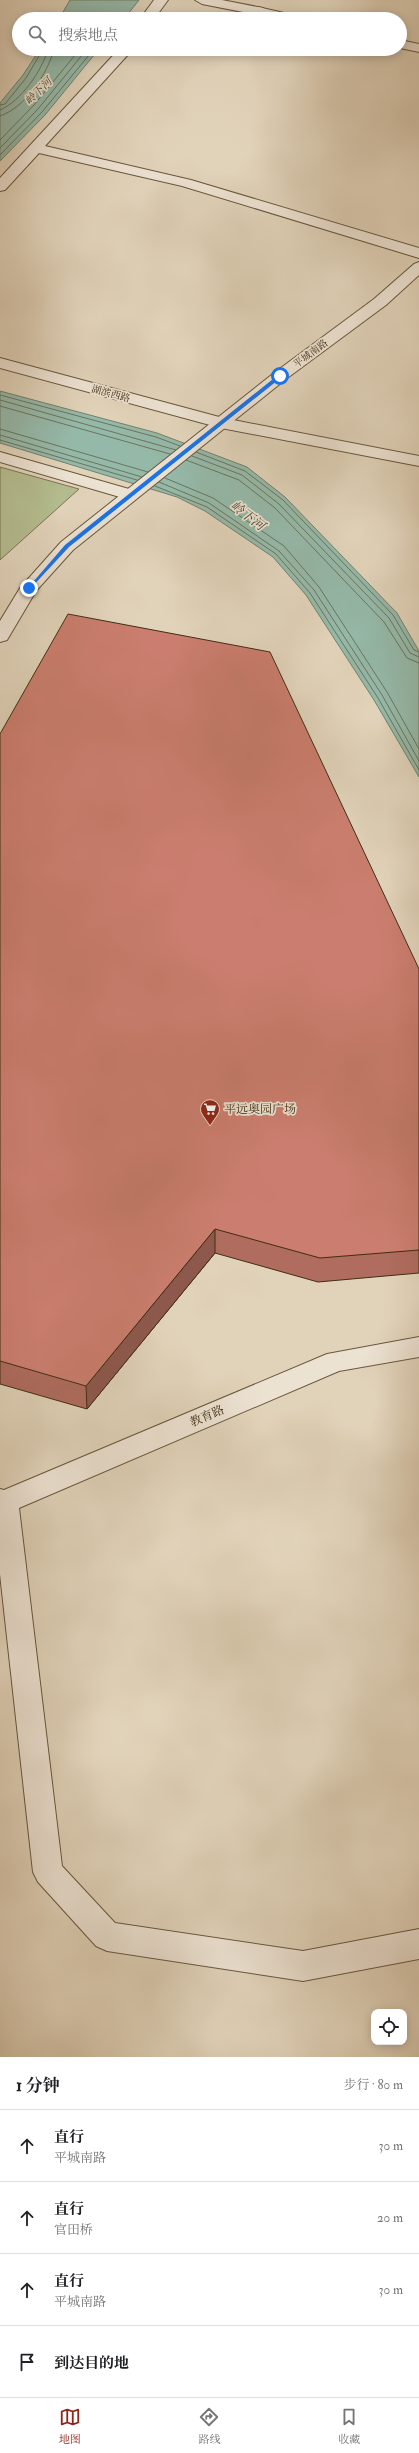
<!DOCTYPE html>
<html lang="zh">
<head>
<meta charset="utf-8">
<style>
  :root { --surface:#fff; --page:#f6f6f6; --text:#202124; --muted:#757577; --line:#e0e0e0; --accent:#8f2418 }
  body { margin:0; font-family:"IM FELL Double Pica","Noto Serif SC",serif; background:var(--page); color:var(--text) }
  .controls { position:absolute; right:12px; bottom:12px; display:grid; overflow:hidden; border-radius:8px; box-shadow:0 2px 10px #0003 }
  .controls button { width:36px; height:36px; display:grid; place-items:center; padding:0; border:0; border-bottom:1px solid var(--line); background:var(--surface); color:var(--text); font:20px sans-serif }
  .stop { position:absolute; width:12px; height:12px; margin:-9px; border:3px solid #1a73e8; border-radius:50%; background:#fff }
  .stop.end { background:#1a73e8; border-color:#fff; box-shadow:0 1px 4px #0008 }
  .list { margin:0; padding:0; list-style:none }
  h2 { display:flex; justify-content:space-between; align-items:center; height:52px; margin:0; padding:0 16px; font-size:17px }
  h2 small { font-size:13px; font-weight:400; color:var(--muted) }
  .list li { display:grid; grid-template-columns:26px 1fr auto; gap:12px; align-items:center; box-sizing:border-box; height:72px; padding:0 16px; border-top:1px solid var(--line) }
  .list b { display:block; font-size:15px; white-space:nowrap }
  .list p { margin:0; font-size:13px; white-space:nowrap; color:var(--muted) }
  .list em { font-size:13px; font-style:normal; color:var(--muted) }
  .icon { flex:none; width:22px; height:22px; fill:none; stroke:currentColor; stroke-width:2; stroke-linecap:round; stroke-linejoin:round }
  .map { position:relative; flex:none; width:419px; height:2057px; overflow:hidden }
  .search { position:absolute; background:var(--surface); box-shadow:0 2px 10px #0003; left:12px; right:12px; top:12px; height:44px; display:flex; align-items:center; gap:10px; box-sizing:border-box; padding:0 14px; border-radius:22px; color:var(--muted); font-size:15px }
  .sheet { height:340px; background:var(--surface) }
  nav { display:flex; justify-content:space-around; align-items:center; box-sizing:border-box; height:56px; border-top:1px solid var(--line); background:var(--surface); font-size:11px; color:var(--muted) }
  nav a { display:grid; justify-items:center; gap:2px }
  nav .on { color:var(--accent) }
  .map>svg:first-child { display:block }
  .green { fill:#b4bc8f; stroke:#7a7551 }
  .water { fill:#95b9a9; stroke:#73816d }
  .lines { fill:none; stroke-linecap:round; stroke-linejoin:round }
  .shore { stroke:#6b745e; stroke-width:1 }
  .minor-casing { stroke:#69573d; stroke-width:2 }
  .tertiary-casing { stroke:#69573d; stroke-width:2 }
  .minor { fill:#ece2d2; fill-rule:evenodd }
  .tertiary { fill:#ece2d2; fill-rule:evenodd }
  .wall { fill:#af6c5f; stroke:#412e13 }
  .shaded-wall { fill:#8e584e; stroke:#412e13 }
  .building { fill:#cb7e6f; stroke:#412e13 }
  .route { fill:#1a73e8 }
  .labels { text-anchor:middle; stroke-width:3.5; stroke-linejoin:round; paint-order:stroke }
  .far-street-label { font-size:10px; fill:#412e13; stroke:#ece2d2 }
  .far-water-label { font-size:11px; font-style:italic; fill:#524a31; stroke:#ece2d2 }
  .poi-label { font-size:12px; fill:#412e13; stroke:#ece2d2; text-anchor:start }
  .street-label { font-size:12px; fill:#412e13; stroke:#ece2d2 }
  .water-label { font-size:13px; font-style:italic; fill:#524a31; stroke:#ece2d2 }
</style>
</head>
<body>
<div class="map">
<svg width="419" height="2057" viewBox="0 0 419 2057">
  <rect width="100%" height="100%" fill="#e1d3ba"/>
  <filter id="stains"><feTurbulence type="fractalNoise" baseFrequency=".005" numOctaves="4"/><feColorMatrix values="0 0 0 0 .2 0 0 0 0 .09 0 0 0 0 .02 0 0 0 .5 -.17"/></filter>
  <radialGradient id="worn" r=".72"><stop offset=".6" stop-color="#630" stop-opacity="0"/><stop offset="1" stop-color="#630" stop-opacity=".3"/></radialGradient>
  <path class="green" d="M0,467L79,489L0,560Z"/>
  <path class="water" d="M70,0H139L124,19H59Z
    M40,49H99L45,115L0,161V103L23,75Z
    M0,391L157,433L247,467L285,497L397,613L419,651V777L374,700L306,595L273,557L205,511L177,497L0,443Z"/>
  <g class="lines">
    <path class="shore" d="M0,105L5,104L26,78L43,49
      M0,110C21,101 42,71 48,49
      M0,116C25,108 48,73 54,49
      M0,140L34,105L80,49
      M0,148L38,109L87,49
      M0,155L42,112L94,49
      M0,395L156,437L180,446
      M0,400L176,450
      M0,406L170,454
      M0,429L148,472
      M0,435L142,477
      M0,440L137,480
      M196,452L245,471L283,500L393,615L414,650L419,652
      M192,456L242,475L279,504L389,618L410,653L419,657
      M186,460L239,480L275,508L384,622L407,658L419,663
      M165,478L213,498L284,546L319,587L387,692L419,749
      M159,482L209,503L279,551L314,590L382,695L419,761
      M155,486L207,507L276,554L310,593L378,698L419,770"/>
    <g class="minor-casing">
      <path id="minor" d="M154,0H168L154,19H140Z
        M195,0H222L263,8L265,11L258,15L202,4Z
        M119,49H133L45,146L191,180L419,248V258L182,186L39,153L5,190L0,191V178Z
        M0,358L223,418L419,456V466L221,428L0,368Z
        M0,452L136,491L139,495L136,499L130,500L0,462Z
        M419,1337V1357L339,1371L19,1508L62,1866L115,1923L303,1951L419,1929V1959L303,1981L107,1951L96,1946L38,1882L33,1872L0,1574V1489L4,1490L327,1354Z"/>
    </g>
    <g class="tertiary-casing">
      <path id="tertiary" d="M258,7L297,16L299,19H275L253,14L251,11L253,8Z
        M400,40L419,44V52L400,48Z
        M419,262V275L386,305L286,379L73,550L36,591L7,640L0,642V621L20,588L61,542L274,373L374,299L414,264Z"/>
    </g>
    <use href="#minor" class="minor"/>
    <use href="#tertiary" class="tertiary"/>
  </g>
  <path class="wall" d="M0,734L419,969V1273L318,1282L215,1253L87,1409L0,1384Z"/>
  <path class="shaded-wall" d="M215,1229V1253L87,1409L86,1386Z"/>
  <path class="building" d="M68,614L270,652L419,969V1250L320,1258L215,1229L86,1386L0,1361V734Z"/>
  <path class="route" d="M278,375L283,376L69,547L30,589H27L65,545Z"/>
  <defs>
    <g id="supermarket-pin" transform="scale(1)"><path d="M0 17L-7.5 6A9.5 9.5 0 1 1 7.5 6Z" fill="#8f2418" stroke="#ece2d2"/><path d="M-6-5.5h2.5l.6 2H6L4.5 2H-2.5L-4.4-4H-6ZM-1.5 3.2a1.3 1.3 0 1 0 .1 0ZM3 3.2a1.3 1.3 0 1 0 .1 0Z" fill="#fff"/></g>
  </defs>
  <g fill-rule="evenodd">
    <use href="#supermarket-pin" x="210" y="1109"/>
  </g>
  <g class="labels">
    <g class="far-street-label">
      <text transform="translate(310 353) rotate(-37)" y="4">平城南路</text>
      <text transform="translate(111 393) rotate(15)" y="4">湖滨西路</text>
    </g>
    <g class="far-water-label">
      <text transform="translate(38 91) rotate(-45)" y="4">岭下河</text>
    </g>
    <g class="poi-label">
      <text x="224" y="1113">平远奥园广场</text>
    </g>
    <g class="street-label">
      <text transform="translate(207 1416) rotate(-23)" y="4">教育路</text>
    </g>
    <g class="water-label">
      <text transform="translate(248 515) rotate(37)" y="5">岭下河</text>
    </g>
  </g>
  <rect width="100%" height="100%" filter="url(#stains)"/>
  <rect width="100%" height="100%" fill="url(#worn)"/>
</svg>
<div class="controls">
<button><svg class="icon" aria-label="locate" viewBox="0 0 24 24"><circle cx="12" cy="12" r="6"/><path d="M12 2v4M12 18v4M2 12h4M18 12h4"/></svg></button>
</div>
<div class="stop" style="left:280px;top:376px"></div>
<div class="stop end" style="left:29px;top:588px"></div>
<div class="search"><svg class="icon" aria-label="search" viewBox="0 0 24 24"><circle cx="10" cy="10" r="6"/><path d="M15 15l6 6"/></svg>搜索地点</div>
</div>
<section class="sheet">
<h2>1 分钟<small>步行 · 80 m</small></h2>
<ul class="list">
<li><svg class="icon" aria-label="ahead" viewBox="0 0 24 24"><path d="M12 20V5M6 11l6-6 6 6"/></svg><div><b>直行</b><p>平城南路</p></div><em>30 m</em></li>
<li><svg class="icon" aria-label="ahead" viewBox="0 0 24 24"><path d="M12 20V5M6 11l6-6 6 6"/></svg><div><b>直行</b><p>官田桥</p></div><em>20 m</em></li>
<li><svg class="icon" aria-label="ahead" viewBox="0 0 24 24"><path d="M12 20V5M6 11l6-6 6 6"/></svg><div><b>直行</b><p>平城南路</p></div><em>30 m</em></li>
<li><svg class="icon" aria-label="arrive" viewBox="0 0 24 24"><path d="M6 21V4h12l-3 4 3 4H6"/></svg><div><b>到达目的地</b></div></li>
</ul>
</section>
<nav>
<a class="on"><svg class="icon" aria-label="map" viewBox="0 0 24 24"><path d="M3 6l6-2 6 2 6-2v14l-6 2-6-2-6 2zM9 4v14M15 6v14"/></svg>地图</a>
<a><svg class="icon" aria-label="directions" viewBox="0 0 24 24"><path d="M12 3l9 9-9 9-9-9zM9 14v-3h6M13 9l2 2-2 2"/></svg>路线</a>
<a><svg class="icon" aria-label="saved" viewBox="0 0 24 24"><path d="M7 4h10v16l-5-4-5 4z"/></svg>收藏</a>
</nav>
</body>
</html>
